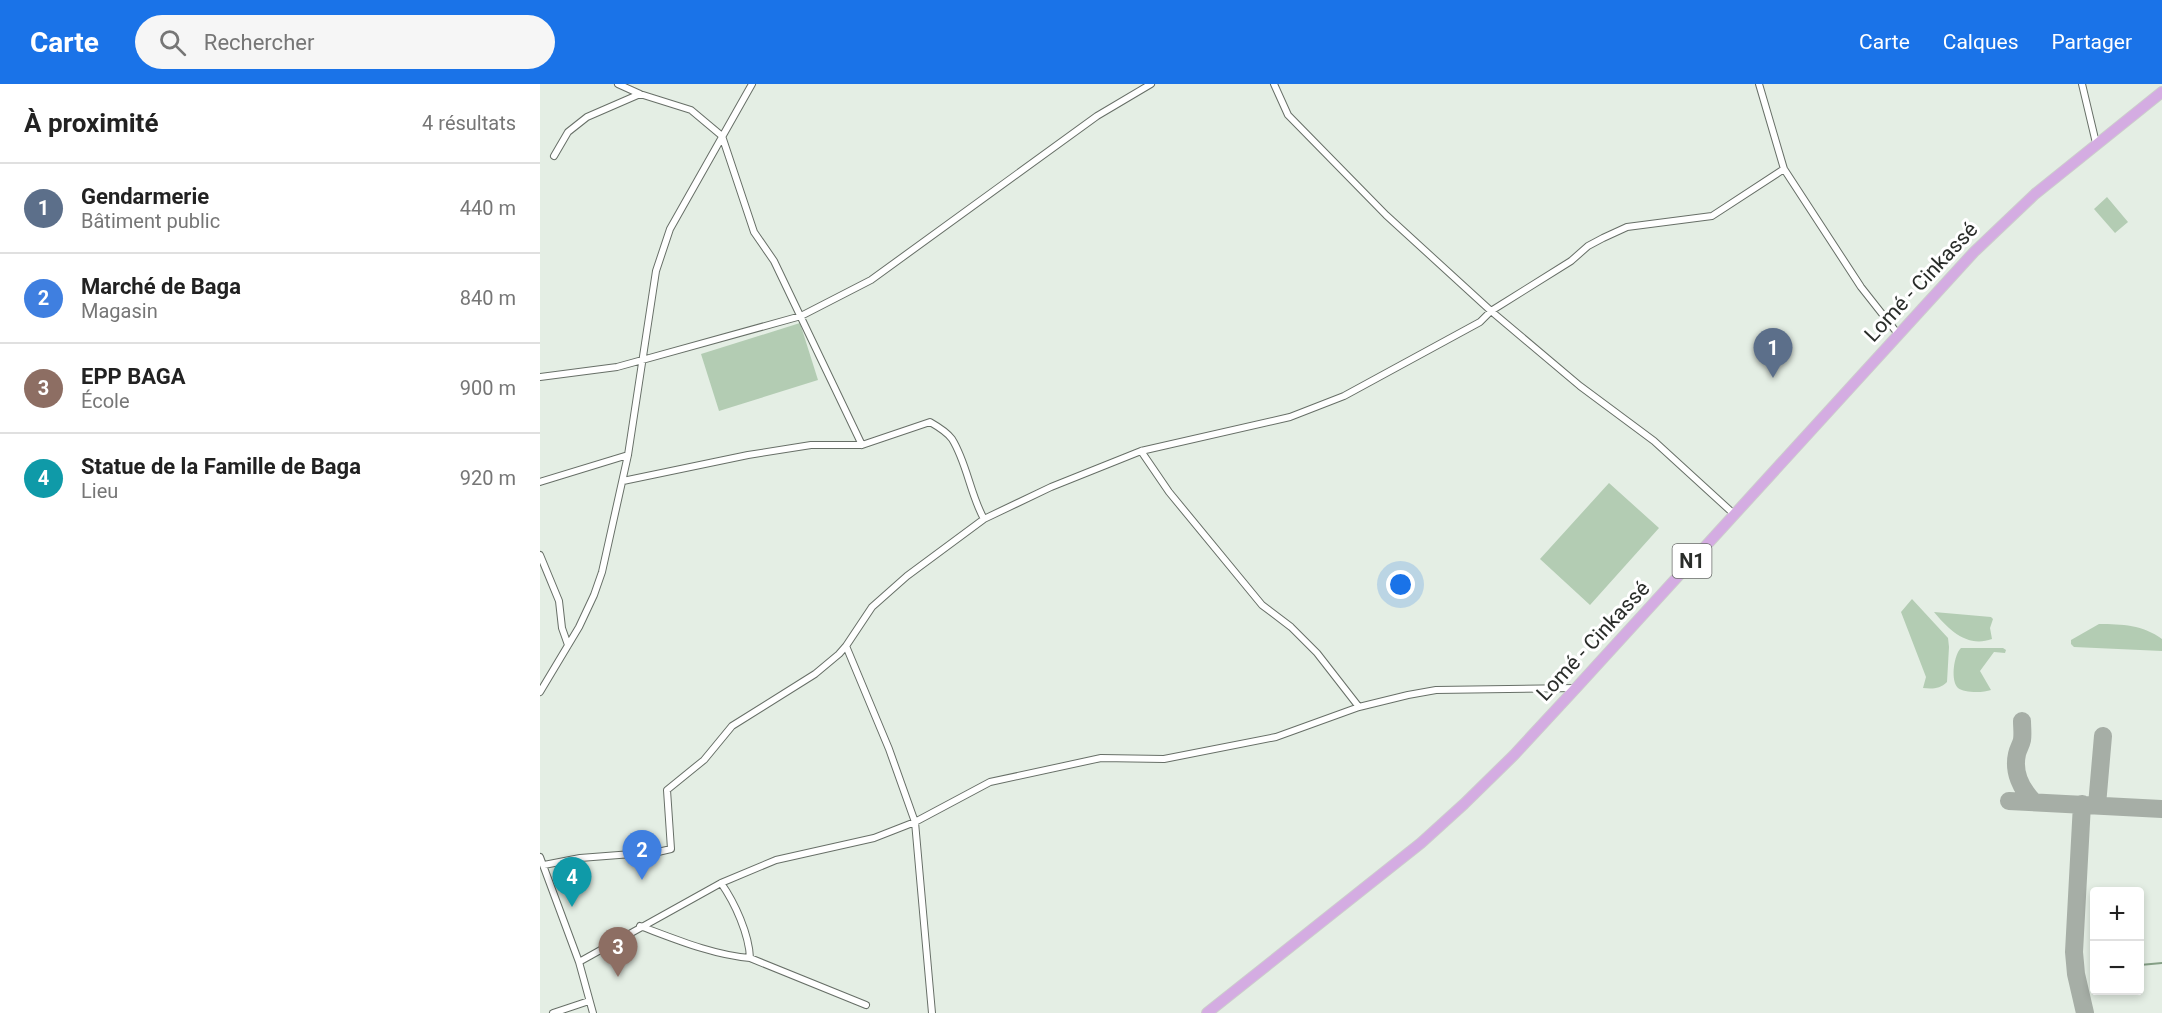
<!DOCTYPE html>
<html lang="fr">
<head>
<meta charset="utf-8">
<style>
  :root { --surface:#fff; --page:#f6f6f6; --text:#222; --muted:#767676; --line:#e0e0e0; --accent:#1a73e8 }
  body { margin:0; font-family:Roboto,sans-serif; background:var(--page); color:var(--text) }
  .controls { position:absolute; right:18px; bottom:18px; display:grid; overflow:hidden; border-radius:6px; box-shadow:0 3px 9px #0003 }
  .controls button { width:54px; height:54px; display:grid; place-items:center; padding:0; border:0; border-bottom:2px solid var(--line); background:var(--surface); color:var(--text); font:30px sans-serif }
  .you { position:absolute; left:861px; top:501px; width:21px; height:21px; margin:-15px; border:4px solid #fff; border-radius:50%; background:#1a73e8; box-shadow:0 0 0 9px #1a73e833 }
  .badge { display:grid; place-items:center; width:39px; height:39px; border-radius:50%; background:var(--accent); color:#fff; font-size:20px; font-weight:700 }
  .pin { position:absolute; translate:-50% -50px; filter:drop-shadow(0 2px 3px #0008) }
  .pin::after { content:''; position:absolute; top:32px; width:21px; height:18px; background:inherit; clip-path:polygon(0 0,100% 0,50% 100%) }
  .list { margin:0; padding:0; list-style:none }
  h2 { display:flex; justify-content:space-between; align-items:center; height:78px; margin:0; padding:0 24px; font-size:26px }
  h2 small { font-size:20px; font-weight:400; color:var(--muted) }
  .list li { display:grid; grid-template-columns:39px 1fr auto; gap:18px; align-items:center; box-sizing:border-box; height:90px; padding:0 24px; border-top:2px solid var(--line) }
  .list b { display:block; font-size:22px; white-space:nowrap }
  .list p { margin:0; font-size:20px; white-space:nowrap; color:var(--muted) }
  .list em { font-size:20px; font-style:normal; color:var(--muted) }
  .icon { flex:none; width:33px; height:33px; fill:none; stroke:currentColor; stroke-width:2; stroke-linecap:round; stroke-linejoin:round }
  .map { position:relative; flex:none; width:1622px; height:929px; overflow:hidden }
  header { display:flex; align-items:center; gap:36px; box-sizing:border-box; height:84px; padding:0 30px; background:var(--accent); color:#fff }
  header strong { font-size:28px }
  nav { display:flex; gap:33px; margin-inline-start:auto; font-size:21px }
  .search { width:420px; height:54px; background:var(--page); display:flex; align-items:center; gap:15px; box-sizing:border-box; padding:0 21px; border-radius:33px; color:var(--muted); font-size:22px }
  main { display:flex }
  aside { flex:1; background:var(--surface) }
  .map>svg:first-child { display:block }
  .green { fill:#b3ccb3 }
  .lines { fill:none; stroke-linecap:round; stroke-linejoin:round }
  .stream { stroke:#849f85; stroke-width:2 }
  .taxiway { stroke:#a6aea6; stroke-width:18 }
  .minor-casing { stroke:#676f67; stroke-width:8 }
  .trunk-casing { stroke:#cccdcc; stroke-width:12 }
  .minor { stroke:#fff; stroke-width:6 }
  .trunk { stroke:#d4ace2; stroke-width:10 }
  .labels { text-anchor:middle; stroke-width:6; stroke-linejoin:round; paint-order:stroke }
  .shield { fill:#fff; stroke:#6a6c6a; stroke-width:1.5 }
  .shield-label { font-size:20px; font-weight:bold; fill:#2a2d2a }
  .street-label { font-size:21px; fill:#2a2d2a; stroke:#fff }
</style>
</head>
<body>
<header>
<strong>Carte</strong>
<div class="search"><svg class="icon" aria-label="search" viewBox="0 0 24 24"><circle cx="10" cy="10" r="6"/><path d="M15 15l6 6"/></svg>Rechercher</div>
<nav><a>Carte</a><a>Calques</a><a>Partager</a></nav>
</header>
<main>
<aside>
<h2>À proximité<small>4 résultats</small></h2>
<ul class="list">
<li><span class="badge" style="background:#5c6f8a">1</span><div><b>Gendarmerie</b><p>Bâtiment public</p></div><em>440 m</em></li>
<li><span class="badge" style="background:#3f7fe0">2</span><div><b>Marché de Baga</b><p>Magasin</p></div><em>840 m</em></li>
<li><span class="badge" style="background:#8d6e63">3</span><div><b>EPP BAGA</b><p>École</p></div><em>900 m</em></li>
<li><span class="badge" style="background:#0f9aa8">4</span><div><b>Statue de la Famille de Baga</b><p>Lieu</p></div><em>920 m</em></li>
</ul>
</aside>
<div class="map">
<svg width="1622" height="929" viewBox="0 0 1622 929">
  <rect width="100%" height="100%" fill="#e4eee4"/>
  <path class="green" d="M1567,113L1588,138L1575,149L1554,125Z
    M260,239L278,296L179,327L161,270Z
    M1069,399L1119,444L1050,521L1000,475Z
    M1372,515L1408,554L1409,563L1407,598C1400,605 1392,605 1383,604L1386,593L1361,528Z
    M1394,528L1451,533L1453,535L1450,544L1452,555C1427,564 1409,546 1394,528Z
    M1559,540C1582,540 1603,541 1622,555V567L1534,563L1531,560V556Z
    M1421,564H1463L1466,566L1465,569L1454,568L1440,587L1451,606C1443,609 1424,609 1418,604C1410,597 1414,570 1421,564Z"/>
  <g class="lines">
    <path class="stream" d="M1600,881L1622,879"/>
    <path class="taxiway" d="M1482,637C1482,643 1483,650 1482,656C1481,661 1478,665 1477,670C1473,688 1481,705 1494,718
      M1469,717L1622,725
      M1542,720L1534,868L1536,890L1545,929
      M1557,721L1563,652"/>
    <g class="minor-casing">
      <path id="minor" d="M78,0L100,10L151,26L182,52L214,148L234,177L322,361
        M734,0L748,31L846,131L951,227L1040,302L1114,357L1195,431
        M1219,0L1244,85L1321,203L1358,250
        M1542,0L1556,59
        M14,72L28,48L47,33L100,10
        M0,293L77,283L261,232L331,196L557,32L611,0
        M601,367L629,408L722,521L751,543L777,569L819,623
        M83,397L208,371L271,361H322L390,338C397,342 407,348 412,355C427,379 430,410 444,435
        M0,398L88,371
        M0,471L19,517L22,544L28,561
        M0,608L39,543L54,511L62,488L88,371L116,187L130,145L212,0
        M0,773L39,878L53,929
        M4,781L40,774L118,768L131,765L127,706L164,676L192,642L275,590L299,570L306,562
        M181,799C195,819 209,850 210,874
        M100,842C135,855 173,871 210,874L326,921
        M39,878L181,799L236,776L334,754L375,738L450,698L561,674L624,675L736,653L819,623L868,611L896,606L1035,604
        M13,929L49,917
        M392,929L375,738L349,665L306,562L332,523L367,492L444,435L511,403L601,367L750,333L804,312L940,238L951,227L1031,177L1048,162L1063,154L1087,143L1172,132L1244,85"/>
    </g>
    <g class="trunk-casing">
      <path id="trunk" d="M667,929L881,759L924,720L974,671L1036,604L1434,168L1495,110L1622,8"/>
    </g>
    <use href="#minor" class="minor"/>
    <use href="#trunk" class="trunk"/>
  </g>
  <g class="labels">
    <rect class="shield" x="1132.5" y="460" width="39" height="34" rx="4.5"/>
    <g class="shield-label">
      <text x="1152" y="484">N1</text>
    </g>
    <g class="street-label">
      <text transform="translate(1381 198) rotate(-47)" y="7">Lomé - Cinkassé</text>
      <text transform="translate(1053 557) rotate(-47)" y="7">Lomé - Cinkassé</text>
    </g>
  </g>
</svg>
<div class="controls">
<button>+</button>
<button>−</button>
</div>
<div class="you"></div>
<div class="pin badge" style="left:1233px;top:294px;background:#5c6f8a">1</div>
<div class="pin badge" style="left:102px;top:796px;background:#3f7fe0">2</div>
<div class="pin badge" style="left:78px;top:893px;background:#8d6e63">3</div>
<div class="pin badge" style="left:32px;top:823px;background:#0f9aa8">4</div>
</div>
</main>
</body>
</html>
